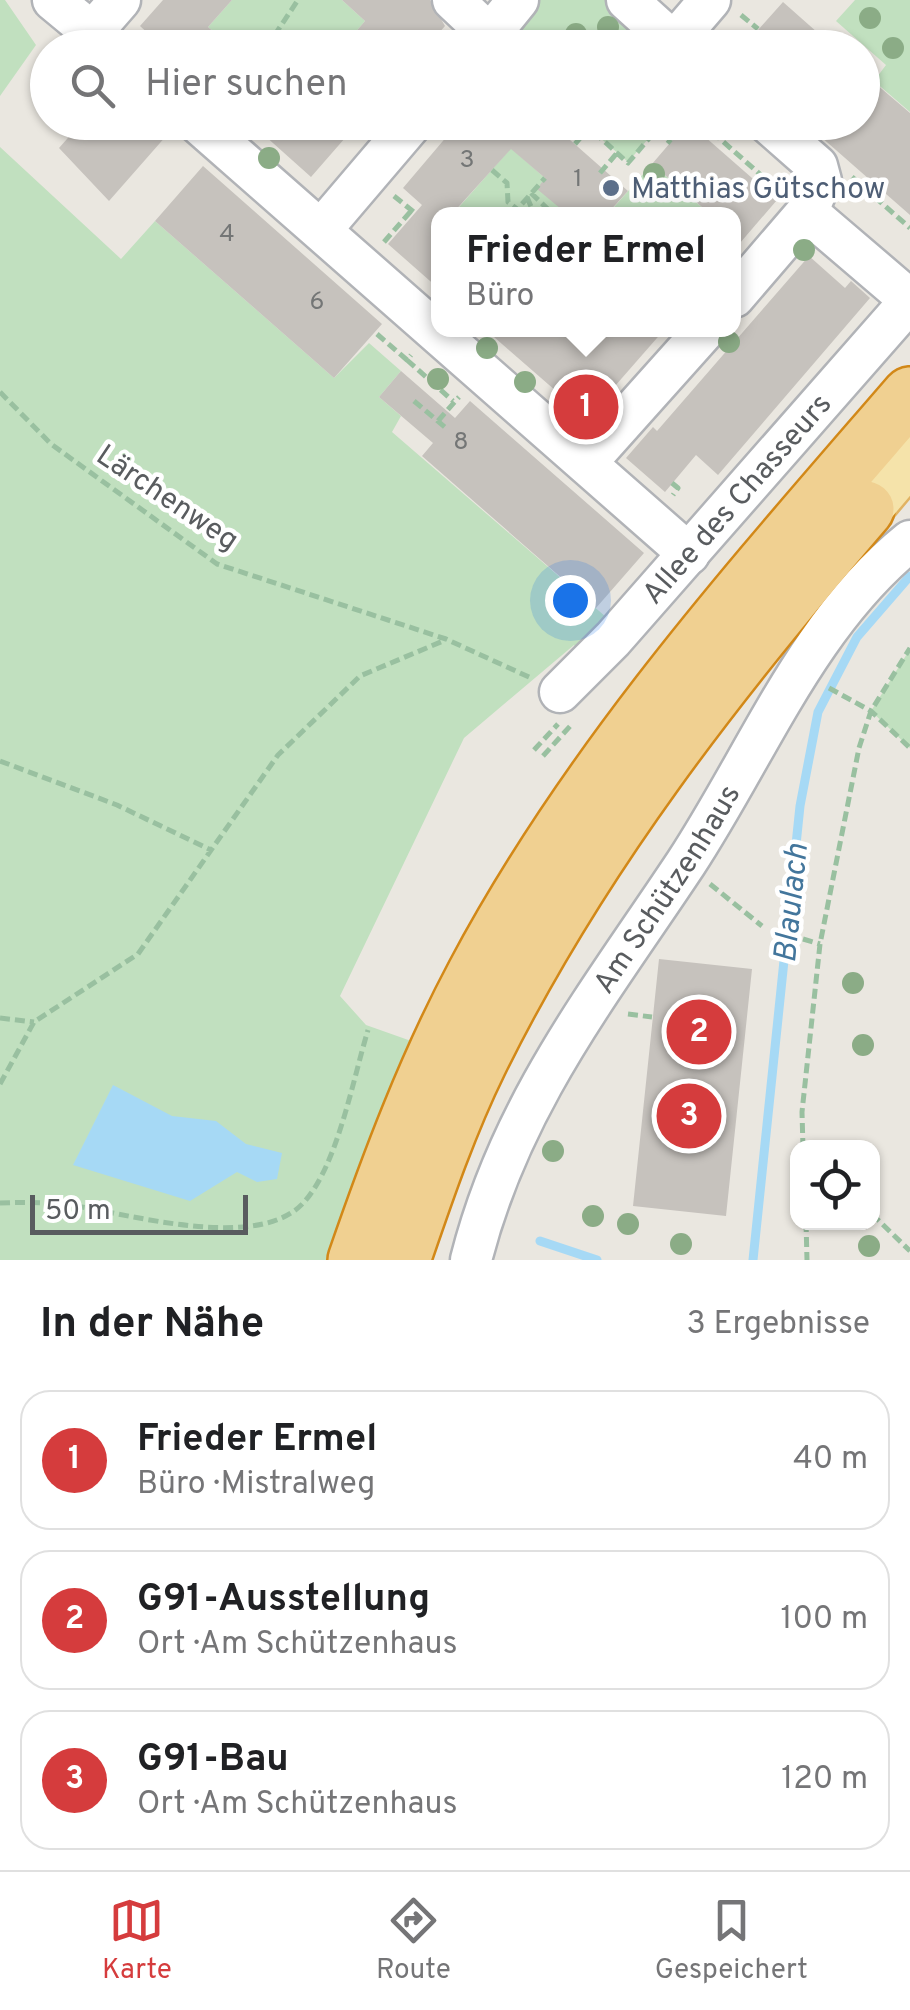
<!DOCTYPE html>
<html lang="de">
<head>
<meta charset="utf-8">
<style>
  :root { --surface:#fff; --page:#f6f6f6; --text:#202124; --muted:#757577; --line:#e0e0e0; --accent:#d53c3d }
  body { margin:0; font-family:Overpass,sans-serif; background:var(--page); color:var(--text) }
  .controls { position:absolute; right:30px; bottom:30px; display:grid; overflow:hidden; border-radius:20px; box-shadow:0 2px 8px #0004 }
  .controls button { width:90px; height:90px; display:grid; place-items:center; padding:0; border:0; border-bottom:2px solid var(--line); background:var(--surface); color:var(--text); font:50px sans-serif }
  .scale { position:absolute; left:30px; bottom:25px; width:218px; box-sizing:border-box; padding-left:10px; border:5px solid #595c5f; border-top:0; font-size:28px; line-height:35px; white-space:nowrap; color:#595c5f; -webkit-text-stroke:8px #fff; paint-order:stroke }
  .you { position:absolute; left:570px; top:600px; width:35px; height:35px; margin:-25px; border:8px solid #fff; border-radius:50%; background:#1a73e8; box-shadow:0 0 0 15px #1a73e833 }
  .badge { display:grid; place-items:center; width:65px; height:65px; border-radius:50%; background:var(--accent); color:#fff; font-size:32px; font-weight:700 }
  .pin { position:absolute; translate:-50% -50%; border:5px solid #fff; box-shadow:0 2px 10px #0006 }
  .popup { position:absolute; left:431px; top:207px; width:310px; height:130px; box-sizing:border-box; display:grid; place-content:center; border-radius:20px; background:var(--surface); filter:drop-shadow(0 2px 8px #0005); font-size:32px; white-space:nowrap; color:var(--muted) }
  .popup b { font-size:38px; color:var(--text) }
  .popup::after { content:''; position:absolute; left:50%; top:100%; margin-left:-20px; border:20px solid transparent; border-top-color:var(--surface) }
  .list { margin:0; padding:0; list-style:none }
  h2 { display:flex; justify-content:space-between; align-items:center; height:130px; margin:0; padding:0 40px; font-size:42px }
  h2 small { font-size:32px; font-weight:400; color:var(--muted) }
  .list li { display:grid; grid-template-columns:65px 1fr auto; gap:30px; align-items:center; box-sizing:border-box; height:140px; margin:0 20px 20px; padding:0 20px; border:2px solid var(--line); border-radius:30px }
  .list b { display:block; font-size:38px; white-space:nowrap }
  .list p { margin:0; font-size:32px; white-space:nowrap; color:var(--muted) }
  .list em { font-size:32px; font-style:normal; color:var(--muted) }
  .icon { flex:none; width:55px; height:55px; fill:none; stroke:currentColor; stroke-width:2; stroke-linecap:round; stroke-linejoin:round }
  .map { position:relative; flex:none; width:910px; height:1260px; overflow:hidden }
  .search { position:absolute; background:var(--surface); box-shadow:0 2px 8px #0004; left:30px; right:30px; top:30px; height:110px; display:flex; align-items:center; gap:25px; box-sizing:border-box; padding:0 35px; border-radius:55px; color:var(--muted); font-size:38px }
  .sheet { height:610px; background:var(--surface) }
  nav { display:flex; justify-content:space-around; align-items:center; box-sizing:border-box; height:140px; border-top:2px solid var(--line); background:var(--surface); font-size:28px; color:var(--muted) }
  nav a { display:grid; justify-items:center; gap:5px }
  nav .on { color:var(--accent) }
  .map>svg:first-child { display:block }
  .green { fill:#c1e0bf }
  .water { fill:#a6d9f5 }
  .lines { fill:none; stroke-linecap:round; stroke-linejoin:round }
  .stream { stroke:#a6d9f5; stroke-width:9 }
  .building { fill:#c6c2bd }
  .minor-casing { stroke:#b1b3b7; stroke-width:45 }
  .major-casing { stroke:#e1b363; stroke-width:55 }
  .highway-casing { stroke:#d28818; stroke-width:60 }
  .path { stroke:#99c0a0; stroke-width:5; stroke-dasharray:10 5; stroke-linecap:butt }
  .minor { stroke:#fff; stroke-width:40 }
  .major { stroke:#f5e3aa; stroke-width:50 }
  .highway { stroke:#f0d091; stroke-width:55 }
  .tree { fill:#8bac86 }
  .service-dot { fill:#5c6f8a; stroke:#fff; stroke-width:4 }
  .labels { text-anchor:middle; stroke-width:9; stroke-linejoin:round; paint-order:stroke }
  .number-label { font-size:25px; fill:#747676 }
  .service-label { font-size:30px; fill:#4e5e75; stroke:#fff; text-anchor:start }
  .street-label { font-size:30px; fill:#595c5f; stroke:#fff }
  .water-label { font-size:32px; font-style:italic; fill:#43769c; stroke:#fff }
</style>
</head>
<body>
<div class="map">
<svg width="910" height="1260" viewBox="0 0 910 1260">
  <rect width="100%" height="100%" fill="#eae7e0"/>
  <path class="green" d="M0,0H5L36,45L0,96Z
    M232,0H342L365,21L342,48L232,47L208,27Z
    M518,0H627L680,47H498Z
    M855,0H910V112L874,81L886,65L836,21Z
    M583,123H662L628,162Z
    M0,147L121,259L155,221L334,378L369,343L401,371L379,397L401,416L392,432L621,630L590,665L574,645L464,738L340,996L366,1025L414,1042L328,1260H0Z
    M511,148L554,186L573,214L452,215Z
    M652,164L705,210L702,215H607Z
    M910,649V748L871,711Z"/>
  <path class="water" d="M113,1085L172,1116L216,1121L246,1144L282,1153L277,1179L257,1182L237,1172L190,1201L73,1165Z"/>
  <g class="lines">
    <path class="stream" d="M540,1241L597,1260
      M753,1260L800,806L818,712L857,637L910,576"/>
  </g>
  <path class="building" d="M163,0H232L208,27L232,48H164L140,26Z
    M342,0H430L445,26L426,48H342L365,21Z
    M783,2L835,48H742Z
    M862,72L910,113V215L804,122H862Z
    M82,122H153L167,135L109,201L59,148Z
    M275,122H359L311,177L264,135Z
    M459,122H569L561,132L628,191L607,214H567L537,189L545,178L511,149L452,214H438V288L388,244L422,205L403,188Z
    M688,122L777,200L734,250V214H710L652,164Z
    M203,166L382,324L334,378L155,221Z
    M809,256L845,288L851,281L870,298L718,475L696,455L665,492L626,458L653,427L657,431Z
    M486,330H664L587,418Z
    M401,371L455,418L470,401L644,553L596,608L422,456L433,443L379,397Z
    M659,959L752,969L726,1216L633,1206Z"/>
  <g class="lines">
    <g class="minor-casing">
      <g id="minor">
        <path d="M53,0L111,48"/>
        <path d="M453,0L490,35"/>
        <path d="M627,0L680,48"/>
        <path d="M93,31L120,0"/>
        <path d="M674,42L710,0"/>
        <path d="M479,48L518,0"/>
        <path d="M197,122L689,554"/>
        <path d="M807,212L910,300"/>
        <path d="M321,230L413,122"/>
        <path d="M734,297L807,212L821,181L817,166L767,122"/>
        <path d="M586,463L705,330"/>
        <path id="s1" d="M560,692L613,639L910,301"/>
        <path id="s2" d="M471,1260C510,1105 599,994 686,863C757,755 807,624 910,541"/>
      </g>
    </g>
    <g class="major-casing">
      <path id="major" d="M866,509L910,457"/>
    </g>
    <g class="highway-casing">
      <path id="highway" d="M356,1260C390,1162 426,1066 475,974C589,759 752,578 910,395
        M402,1260C425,1193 448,1125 479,1062C580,857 718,681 866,509"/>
    </g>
    <path class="path" d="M741,15L758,29
      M266,48L298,0
      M432,48L442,36
      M583,122L628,163L663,122
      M701,122L780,192
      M154,123V122
      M656,130L671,143
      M447,132L456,122
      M575,144L589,128
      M492,170L507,183L508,202L517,209
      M600,173L617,153
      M852,177L910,228
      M531,193L554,215
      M394,196L415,213
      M527,197L532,209
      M512,215L545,178
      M384,242L411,211
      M377,334L407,360L411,355
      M577,341L579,330
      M407,360L453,401
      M0,392L51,444L217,564L446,639L531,678
      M414,401L446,428
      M438,421L459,397
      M672,483L678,488L673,495
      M829,688L871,711L910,748
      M534,750L558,724
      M543,756L573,723
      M0,761L117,805L213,851
      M710,884L762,926
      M803,939L820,944
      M628,1014L652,1017
      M0,1018L34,1022
      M0,1084L34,1022L138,954L278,755L360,676L443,641
      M803,1148L802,1112L820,944L859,748L871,711L910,648
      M0,1203C23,1202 46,1202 69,1205C127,1213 260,1254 305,1201C338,1163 353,1079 368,1030
      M872,1214L910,1251
      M806,1222L807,1260"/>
    <use href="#minor" class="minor"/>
    <use href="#major" class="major"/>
    <use href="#highway" class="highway"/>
  </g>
  <g class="tree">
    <circle cx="870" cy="18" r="11"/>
    <circle cx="608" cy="27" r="11"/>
    <circle cx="576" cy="34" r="11"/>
    <circle cx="893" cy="48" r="11"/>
    <circle cx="269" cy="158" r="11"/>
    <circle cx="654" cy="174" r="11"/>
    <circle cx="804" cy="250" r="11"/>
    <circle cx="729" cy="342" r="11"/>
    <circle cx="487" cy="348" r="11"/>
    <circle cx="438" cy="379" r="11"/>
    <circle cx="525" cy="382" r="11"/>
    <circle cx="564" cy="416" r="11"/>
    <circle cx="853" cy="983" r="11"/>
    <circle cx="863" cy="1045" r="11"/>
    <circle cx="553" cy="1151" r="11"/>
    <circle cx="593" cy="1216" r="11"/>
    <circle cx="628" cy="1224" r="11"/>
    <circle cx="681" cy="1244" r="11"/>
    <circle cx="869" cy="1246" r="11"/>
  </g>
  <circle class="service-dot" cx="611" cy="188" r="10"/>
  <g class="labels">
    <g class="number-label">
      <text x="467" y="167">3</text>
      <text x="578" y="186">1</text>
      <text x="227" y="241">4</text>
      <text x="317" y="309">6</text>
      <text x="461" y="449">8</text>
    </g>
    <g class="service-label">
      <text x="631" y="198">Matthias Gütschow</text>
    </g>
    <g class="street-label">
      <text transform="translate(168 497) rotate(34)" y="10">Lärchenweg</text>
      <text dy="10" stroke="none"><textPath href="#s1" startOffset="262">Allee des Chasseurs</textPath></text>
      <text dy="10" stroke="none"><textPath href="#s2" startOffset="422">Am Schützenhaus</textPath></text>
    </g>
    <g class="water-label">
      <text transform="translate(790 903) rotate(-84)" y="11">Blaulach</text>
    </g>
  </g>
</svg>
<div class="controls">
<button><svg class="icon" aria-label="locate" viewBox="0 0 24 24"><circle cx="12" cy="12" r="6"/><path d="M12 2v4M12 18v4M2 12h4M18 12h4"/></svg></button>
</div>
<div class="scale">50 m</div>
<div class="you"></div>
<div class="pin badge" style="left:586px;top:407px">1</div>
<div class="popup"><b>Frieder Ermel</b>Büro</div>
<div class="pin badge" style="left:699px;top:1032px">2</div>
<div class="pin badge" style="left:689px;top:1116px">3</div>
<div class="search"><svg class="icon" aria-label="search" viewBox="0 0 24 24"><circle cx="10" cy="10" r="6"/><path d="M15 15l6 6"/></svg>Hier suchen</div>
</div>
<section class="sheet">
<h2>In der Nähe<small>3 Ergebnisse</small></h2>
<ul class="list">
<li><span class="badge">1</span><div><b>Frieder Ermel</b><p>Büro · Mistralweg</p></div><em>40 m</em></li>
<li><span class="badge">2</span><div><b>G91-Ausstellung</b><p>Ort · Am Schützenhaus</p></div><em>100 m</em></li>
<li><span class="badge">3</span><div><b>G91-Bau</b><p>Ort · Am Schützenhaus</p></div><em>120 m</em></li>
</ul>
</section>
<nav>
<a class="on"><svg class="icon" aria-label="map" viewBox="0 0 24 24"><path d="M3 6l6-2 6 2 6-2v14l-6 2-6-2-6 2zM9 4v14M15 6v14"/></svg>Karte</a>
<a><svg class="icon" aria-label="directions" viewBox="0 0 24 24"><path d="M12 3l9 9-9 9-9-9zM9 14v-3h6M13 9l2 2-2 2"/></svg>Route</a>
<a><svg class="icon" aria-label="saved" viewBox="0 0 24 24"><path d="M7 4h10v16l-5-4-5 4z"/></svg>Gespeichert</a>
</nav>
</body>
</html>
